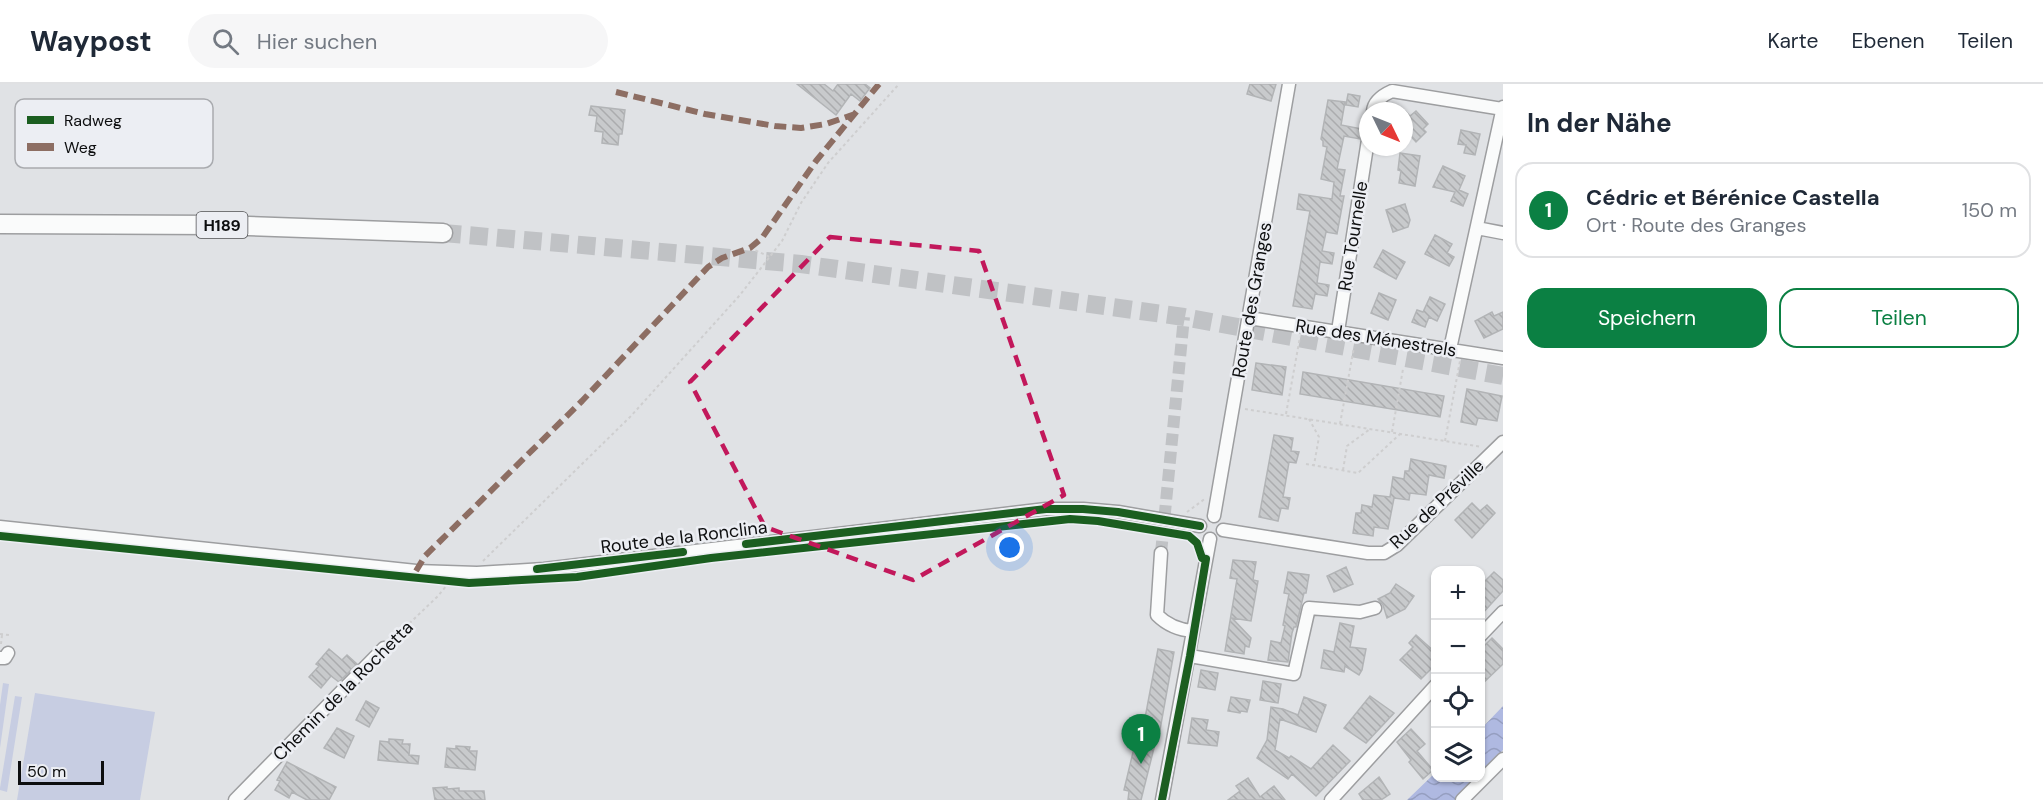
<!DOCTYPE html>
<html lang="de">
<head>
<meta charset="utf-8">
<style>
  :root { --surface:#fff; --page:#f6f6f7; --text:#1f2937; --muted:#747a83; --line:#e0e1e3; --accent:#0b8043 }
  body { margin:0; font-family:"DM Sans",sans-serif; background:var(--page); color:var(--text) }
  .controls { position:absolute; right:18px; bottom:18px; display:grid; overflow:hidden; border-radius:12px; box-shadow:0 2px 4px #0004 }
  .controls button { width:54px; height:54px; display:grid; place-items:center; padding:0; border:0; border-bottom:2px solid var(--line); background:var(--surface); color:var(--text); font:30px sans-serif }
  .compass { position:absolute; left:1359px; top:18px; width:54px; height:54px; border-radius:50%; background:var(--surface); box-shadow:0 2px 4px #0004; rotate:133deg }
  .scale { position:absolute; left:18px; bottom:15px; width:86px; box-sizing:border-box; padding-left:6px; border:3px solid #0d0e0f; border-top:0; font-size:16px; line-height:21px; white-space:nowrap; color:#0d0e0f; -webkit-text-stroke:4px #eceef3; paint-order:stroke }
  .you { position:absolute; left:1010px; top:464px; width:21px; height:21px; margin:-15px; border:4px solid #fff; border-radius:50%; background:#1a73e8; box-shadow:0 0 0 9px #1a73e833 }
  .badge { display:grid; place-items:center; width:39px; height:39px; border-radius:50%; background:var(--accent); color:#fff; font-size:20px; font-weight:700 }
  .pin { position:absolute; translate:-50% -50px; filter:drop-shadow(0 2px 3px #0008) }
  .pin::after { content:''; position:absolute; top:32px; width:21px; height:18px; background:inherit; clip-path:polygon(0 0,100% 0,50% 100%) }
  .list { margin:0; padding:0; list-style:none }
  h2 { display:flex; justify-content:space-between; align-items:center; height:78px; margin:0; padding:0 24px; font-size:26px }
  h2 small { font-size:20px; font-weight:400; color:var(--muted) }
  .list li { display:grid; grid-template-columns:39px 1fr auto; gap:18px; align-items:center; box-sizing:border-box; height:96px; margin:0 12px 12px; padding:0 12px; border:2px solid var(--line); border-radius:18px }
  .list b { display:block; font-size:22px; white-space:nowrap }
  .list p { margin:0; font-size:20px; white-space:nowrap; color:var(--muted) }
  .list em { font-size:20px; font-style:normal; color:var(--muted) }
  .actions { display:flex; gap:12px; padding:18px 24px }
  .actions a { flex:1; padding:14px 0; border:2px solid var(--accent); border-radius:18px; text-align:center; font-size:21px; color:var(--accent) }
  .actions .main { background:var(--accent); color:#fff }
  .icon { flex:none; width:33px; height:33px; fill:none; stroke:currentColor; stroke-width:2; stroke-linecap:round; stroke-linejoin:round }
  .map { position:relative; flex:none; width:1503px; height:716px; overflow:hidden }
  header { display:flex; align-items:center; gap:36px; box-sizing:border-box; height:84px; padding:0 30px; background:var(--surface); border-bottom:2px solid var(--line) }
  header strong { font-size:28px }
  nav { display:flex; gap:33px; margin-inline-start:auto; font-size:21px }
  .search { width:420px; height:54px; background:var(--page); display:flex; align-items:center; gap:15px; box-sizing:border-box; padding:0 21px; border-radius:33px; color:var(--muted); font-size:22px }
  main { display:flex }
  aside { flex:1; background:var(--surface) }
  .map>svg:first-child { display:block }
  .pitch { fill:#c7cde2 }
  .water { fill:url(#water-waves) }
  .building { fill:url(#building-back-hatch); stroke:#b2b4b6; stroke-width:1.5 }
  .lines { fill:none; stroke-linecap:round; stroke-linejoin:round }
  .minor-tunnel { stroke:#c0c2c5; stroke-width:12; stroke-dasharray:12 6; stroke-linecap:butt }
  .highway-tunnel { stroke:#c0c2c5; stroke-width:18; stroke-dasharray:18 9; stroke-linecap:butt }
  .minor-casing { stroke:#9d9ea0; stroke-width:15 }
  .highway-casing { stroke:#9d9ea0; stroke-width:21 }
  .path { stroke:#cececf; stroke-width:2; stroke-dasharray:3 3; stroke-linecap:butt }
  .minor { stroke:#fafbfb; stroke-width:12 }
  .highway { stroke:#fafbfb; stroke-width:18 }
  .quiet { stroke:#8d6e63; stroke-width:6; stroke-dasharray:12 6; stroke-linecap:butt }
  .cycleway-casing { stroke:#eceef3; stroke-width:11 }
  .cycleway { stroke:#1b5e20; stroke-width:8 }
  .marked { fill:none; stroke:#c2185b; stroke-width:4.5; stroke-dasharray:12 8; stroke-linejoin:round }
  .labels { text-anchor:middle; stroke-width:5; stroke-linejoin:round; paint-order:stroke }
  .shield { fill:#eceef3; stroke:#505153; stroke-width:1.5 }
  .shield-label { font-size:16px; font-weight:bold; fill:#0d0e0f }
  .street-label { font-size:18px; fill:#0d0e0f; stroke:#eceef3 }
  .key { fill:#eceef3; stroke:#a9abaf; stroke-width:1.5 }
  .key-label { font-size:16px; fill:#0d0e0f }
</style>
</head>
<body>
<header>
<strong>Waypost</strong>
<div class="search"><svg class="icon" aria-label="search" viewBox="0 0 24 24"><circle cx="10" cy="10" r="6"/><path d="M15 15l6 6"/></svg>Hier suchen</div>
<nav><a>Karte</a><a>Ebenen</a><a>Teilen</a></nav>
</header>
<main>
<div class="map">
<svg width="1503" height="716" viewBox="0 0 1503 716">
  <defs>
    <pattern id="water-waves" width="16" height="10" patternUnits="userSpaceOnUse" patternTransform="scale(1.5)"><rect width="16" height="10" fill="#afb9e1"/><path d="M0 5q4-4 8 0t8 0" fill="none" stroke="#959ec0"/></pattern>
    <pattern id="building-back-hatch" width="6" height="6" patternUnits="userSpaceOnUse" patternTransform="scale(1.5)"><rect width="6" height="6" fill="#c8cacc"/><path d="M-1 5l2 2M0 0l6 6M5-1l2 2" fill="none" stroke="#abacae"/></pattern>
  </defs>
  <rect width="100%" height="100%" fill="#e0e2e5"/>
  <path class="pitch" d="M3,599L9,600L0,664V621Z
    M35,609L155,628L140,716H17Z
    M15,612L22,613L7,708L0,706V704Z"/>
  <path class="water" d="M1503,622V666L1481,689V645Z
    M1435,689L1436,694H1477L1455,716H1407Z"/>
  <path class="building" d="M797,0H824L833,7L838,0H865L870,4L860,17L851,10L836,31Z
    M1250,0H1276L1271,17L1247,10Z
    M1348,10L1360,12L1358,23L1346,21Z
    M1328,16L1345,18L1341,41L1362,45L1360,55L1344,52L1337,85L1345,86L1340,112H1344L1337,150L1326,148L1322,167L1334,169L1332,180L1320,178L1317,199L1329,201L1327,212L1315,210L1312,225L1293,222L1310,127L1297,125L1299,110L1332,115L1334,98L1321,95L1327,63L1323,62V57L1321,55Z
    M591,22L625,26L622,50H619L618,61L602,59L603,48L595,47L597,32L589,31Z
    M1404,26L1410,32L1416,27L1428,40L1423,45L1426,48L1416,58L1404,45Z
    M1461,46L1480,50L1475,71L1464,69L1466,61L1458,60Z
    M1400,69L1420,72L1415,102L1399,99L1401,87L1398,86Z
    M1443,82L1465,92L1459,106L1468,110L1463,122L1451,117L1455,108L1433,103Z
    M1405,120L1410,136L1408,143L1393,148L1386,126Z
    M1435,151L1452,160L1447,169L1454,173L1449,182L1425,170Z
    M1383,166L1405,178L1396,195L1374,183Z
    M1379,209L1396,216L1388,236L1371,229Z
    M1430,213L1445,220L1437,237L1429,233L1425,243L1412,238L1417,226L1423,228Z
    M1492,228L1494,232L1503,228V245L1484,254L1475,237Z
    M1256,279L1286,283L1282,311L1252,306Z
    M1303,288L1444,312L1440,333L1300,310Z
    M1467,305L1502,312L1497,337L1478,334L1476,341L1461,338Z
    M1274,351L1293,354L1291,367L1299,368L1296,379L1289,378L1283,413L1290,414L1288,425L1281,424L1278,437L1259,433Z
    M1411,375L1446,382L1444,394L1429,391L1426,411L1410,409L1409,416L1394,414L1388,445L1374,443L1373,452L1353,449L1356,429H1361L1362,421L1372,423L1374,411L1390,413L1393,393L1404,395L1405,387H1409Z
    M1472,419L1480,427L1487,421L1495,429L1472,454L1455,436Z
    M1233,476L1256,478L1253,496L1258,497L1251,537L1232,534L1251,554L1249,563L1245,562L1244,570L1225,567L1237,495L1230,494Z
    M1346,483L1353,500L1334,508L1327,492Z
    M1288,488L1309,491L1306,509H1304L1296,543H1294L1292,549L1288,578L1268,576L1271,557L1281,559L1285,542L1283,541L1289,510L1284,509Z
    M1494,488L1503,496V507L1480,532V502Z
    M1396,500L1414,512L1405,525L1387,534L1383,521L1378,515L1390,509Z
    M1340,539L1354,542L1350,563L1366,565L1362,586L1359,591L1345,582L1344,588L1321,584L1324,566L1334,568Z
    M1416,551L1436,569V580L1421,595L1400,576L1413,563L1409,559Z
    M1492,554L1503,565V580L1480,602V566Z
    M329,565L342,576L347,571L357,580L339,598L331,592L321,604L309,593L319,582L316,580Z
    M1158,565L1174,568L1158,657L1156,656L1141,716H1128L1129,707L1124,706L1134,664L1139,666Z
    M1201,586L1218,589L1215,606L1198,603Z
    M1263,597L1281,600L1278,619L1260,616Z
    M1370,612L1394,629L1366,659L1344,644Z
    M1231,613L1250,616L1247,628L1241,627L1240,629L1228,627Z
    M1304,613L1326,621L1316,648L1280,635L1275,666L1289,674L1291,672L1311,685L1333,661L1350,677L1316,712L1292,690L1288,695L1257,674L1267,656L1271,623L1283,625L1298,631Z
    M366,617L379,624L369,643L356,636Z
    M1192,634L1208,636L1206,646L1219,648L1217,662L1188,659Z
    M337,644L354,652L344,674L324,664Z
    M1411,645L1425,660L1417,667L1433,686L1423,695L1409,678L1411,676L1397,658Z
    M389,655L403,656L402,660H410L409,671L419,672L418,680L378,676L380,657L389,658Z
    M456,662L470,663L469,667H477L475,686L445,683L447,664L456,665Z
    M287,678L336,703L329,716H307L292,708L289,714L275,706L280,697L277,696Z
    M1379,693L1390,710L1381,716H1363L1359,710Z
    M1248,694L1260,713L1274,702L1285,716H1228L1240,707L1236,702Z
    M447,703V705L459,704V707H484L485,716H435L433,704Z"/>
  <g class="lines">
    <path class="minor-tunnel" d="M1161,469L1184,233"/>
    <path class="highway-tunnel" d="M443,149L801,180L1184,233L1503,292"/>
    <g class="minor-casing">
      <path id="minor" d="M1373,27C1374,17 1383,11 1392,7L1503,25
        M1477,144L1503,149
        M1249,234L1503,274
        M1338,247L1368,56
        M1450,265L1503,23
        M1214,432L1289,0
        M0,443L416,487L477,489L544,485L1046,425H1083L1118,428L1200,442
        M1223,446L1368,469H1384L1397,461L1503,358
        M1161,469L1157,531C1168,542 1179,546 1193,547
        M1480,552L1503,528
        M1190,572L1294,590L1309,524L1360,528L1375,524
        M0,574H5L8,569
        M235,716L384,564
        M1162,716L1210,455
        M1331,716L1436,601
        M1462,716L1503,675"/>
    </g>
    <g class="highway-casing">
      <path id="highway" d="M0,140L218,141L443,149"/>
    </g>
    <path class="path" d="M750,164L770,173
      M1245,325L1482,363
      M1286,330L1300,253
      M1309,335L1319,353L1314,381
      M1340,340L1354,263
      M1392,348L1403,285
      M1445,357L1460,277
      M1306,380L1358,389L1400,350
      M1343,386L1347,362L1370,345
      M1187,428L1206,414
      M483,477L631,332L740,211L782,157L801,119L828,79L899,0
      M0,550L9,551
      M392,556L438,512L447,501
      M1,560L2,551"/>
    <use href="#minor" class="minor"/>
    <use href="#highway" class="highway"/>
    <path class="quiet" d="M616,8L705,30L775,42L801,44L826,40L855,30
      M416,487L425,472L582,317L708,183L722,174L750,164L762,154L816,77L879,0"/>
    <g class="cycleway-casing">
      <path id="cycleway" d="M0,452L469,499L577,493L711,474L1070,435L1098,437L1189,452L1197,459L1202,474L1206,475L1190,572L1162,716
        M746,460L1046,425H1083L1118,428L1200,442
        M537,485L683,468"/>
    </g>
    <use href="#cycleway" class="cycleway"/>
  </g>
  <path class="marked" d="M830,153L979,167L1064,411L913,496L765,443L690,298Z"/>
  <g class="labels">
    <rect class="shield" x="196.5" y="128" width="51" height="26" rx="4.5"/>
    <g class="shield-label">
      <text x="222" y="147">H189</text>
    </g>
    <g class="street-label">
      <text transform="translate(1353 152) rotate(-81)" y="6">Rue Tournelle</text>
      <text transform="translate(1252 216) rotate(-80)" y="6">Route des Granges</text>
      <text transform="translate(1376 254) rotate(9)" y="6">Rue des Ménestrels</text>
      <text transform="translate(1437 420) rotate(-43)" y="6">Rue de Préville</text>
      <text transform="translate(684 453) rotate(-7)" y="6">Route de la Ronclina</text>
      <text transform="translate(343 607) rotate(-45)" y="6">Chemin de la Rochetta</text>
    </g>
  </g>
  <rect x="15" y="15" width="198" height="69" rx="9" class="key"/>
  <rect x="27" y="32" width="27" height="8" fill="#1b5e20"/>
  <rect x="27" y="59" width="27" height="8" fill="#8d6e63"/>
  <g class="key-label">
    <text x="64" y="42">Radweg</text>
    <text x="64" y="69">Weg</text>
  </g>
</svg>
<div class="controls">
<button>+</button>
<button>−</button>
<button><svg class="icon" aria-label="locate" viewBox="0 0 24 24"><circle cx="12" cy="12" r="6"/><path d="M12 2v4M12 18v4M2 12h4M18 12h4"/></svg></button>
<button><svg class="icon" aria-label="layers" viewBox="0 0 24 24"><path d="M12 4l9 5-9 5-9-5zM3 14l9 5 9-5"/></svg></button>
</div>
<svg class="compass" viewBox="-18 -18 36 36"><path d="M0-13l5 13h-10z" fill="#e53935"/><path d="M0 13l5-13h-10z" fill="#747a83"/></svg>
<div class="scale">50 m</div>
<div class="you"></div>
<div class="pin badge" style="left:1141px;top:680px">1</div>
</div>
<aside>
<h2>In der Nähe<small></small></h2>
<ul class="list">
<li><span class="badge">1</span><div><b>Cédric et Bérénice Castella</b><p>Ort · Route des Granges</p></div><em>150 m</em></li>
</ul>
<div class="actions"><a class="main">Speichern</a><a>Teilen</a></div>
</aside>
</main>
</body>
</html>
